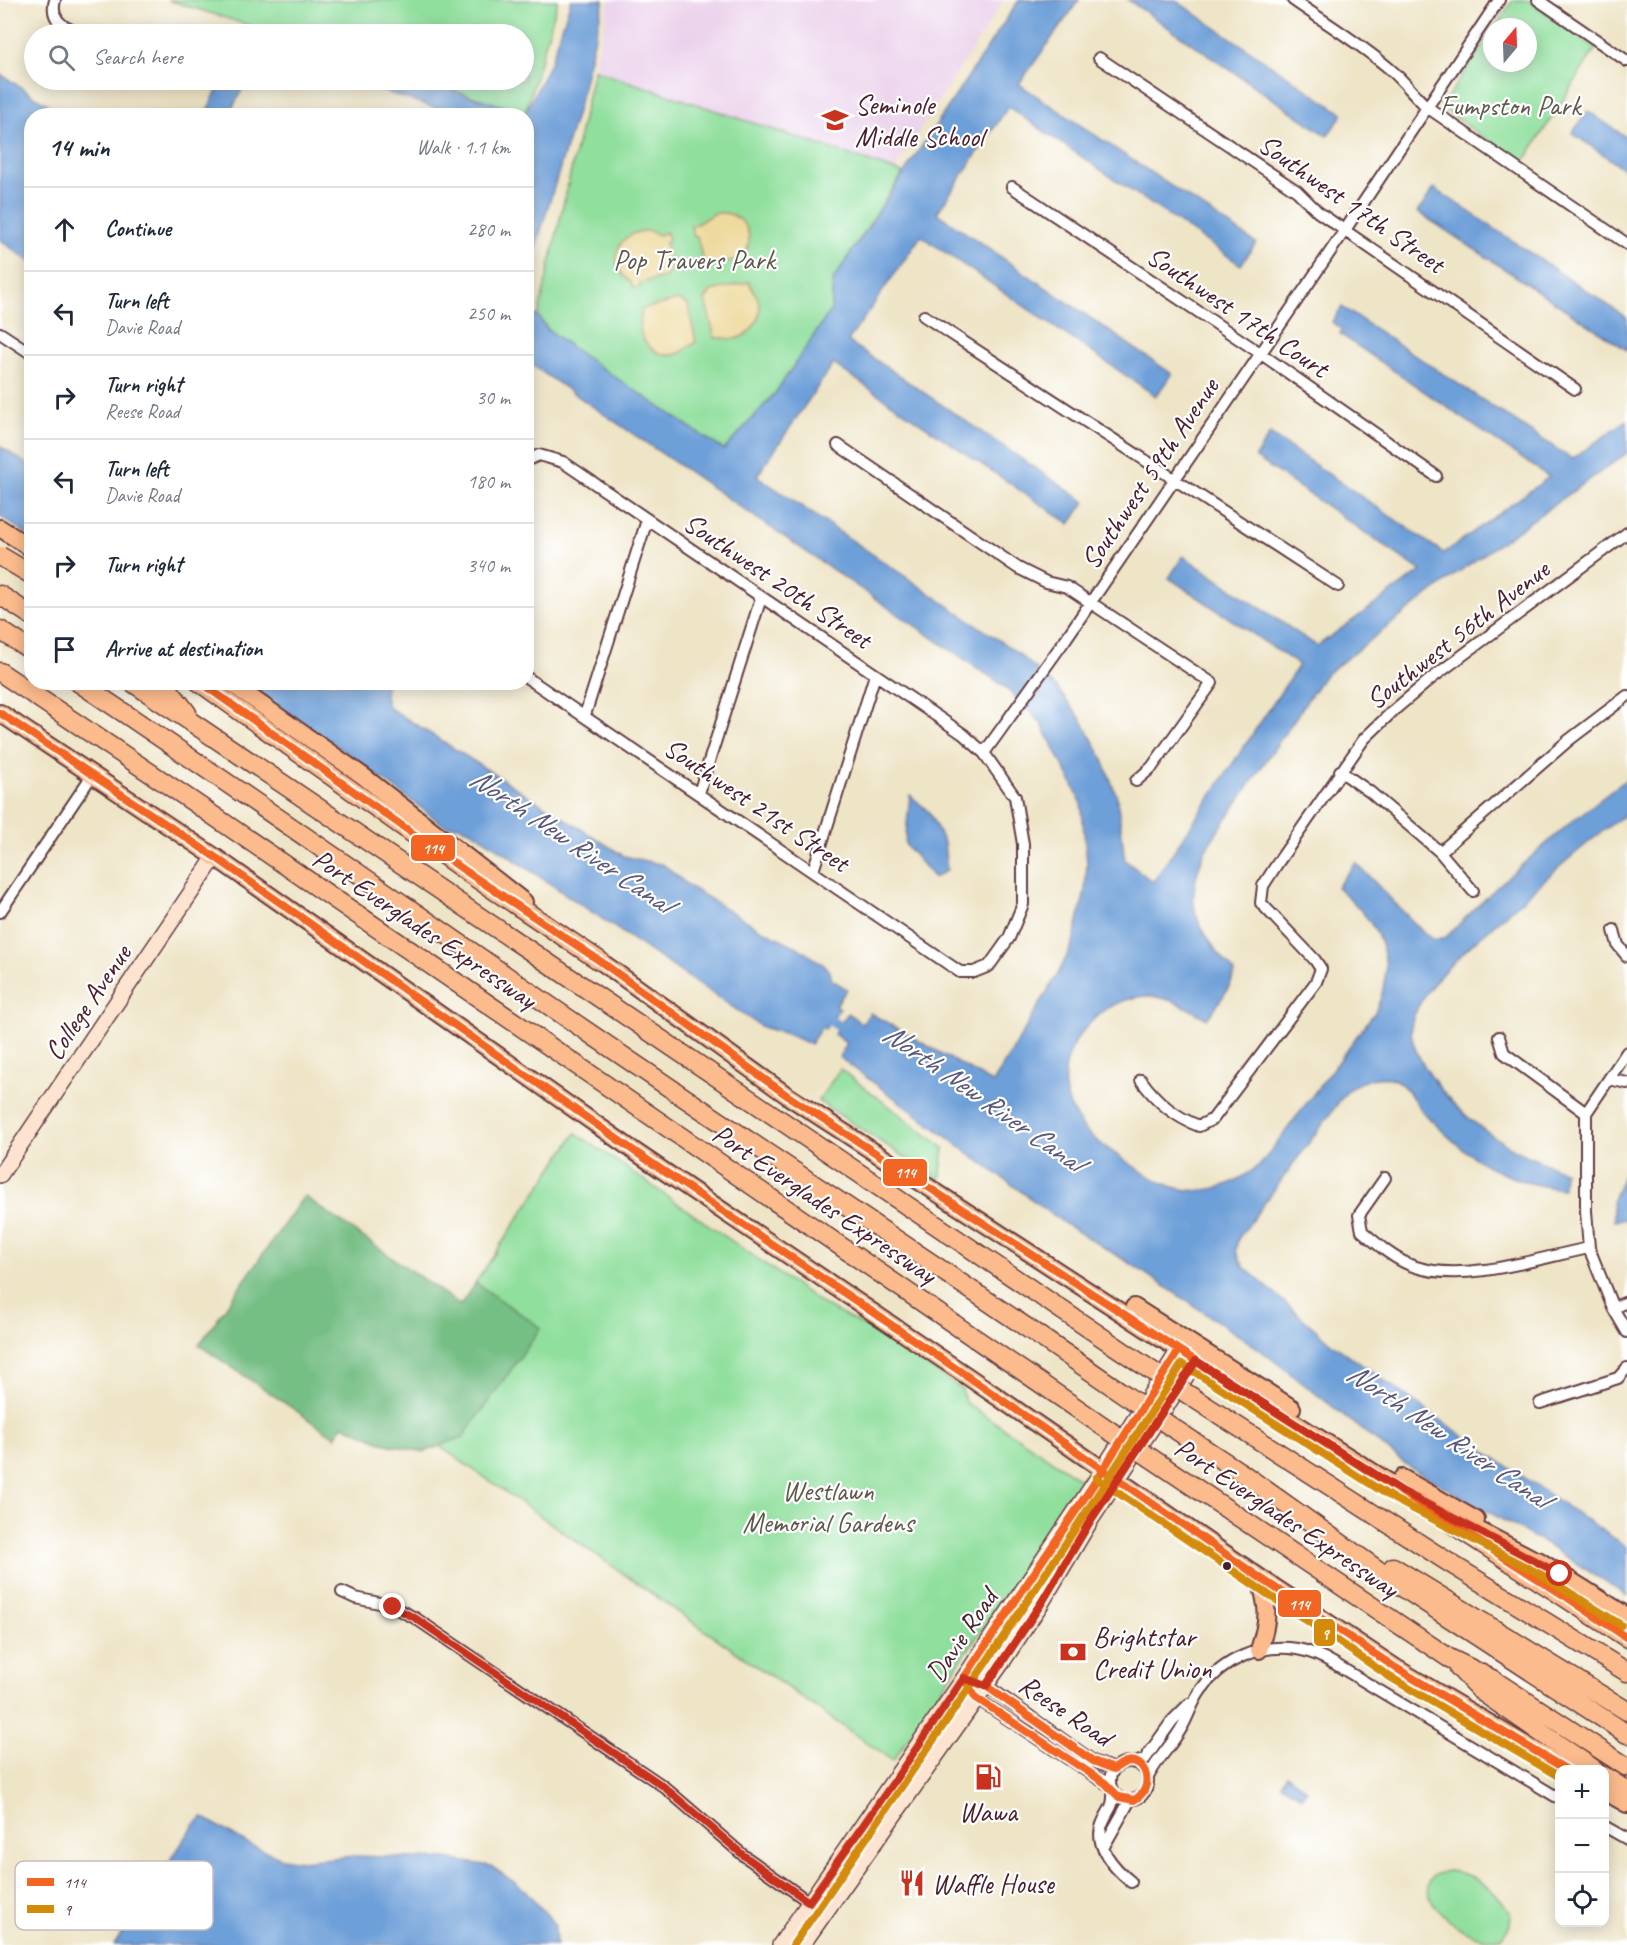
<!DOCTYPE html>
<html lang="en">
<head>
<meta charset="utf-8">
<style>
  :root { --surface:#fff; --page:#f6f6f7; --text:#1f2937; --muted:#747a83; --line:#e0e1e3 }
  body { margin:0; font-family:Caveat,sans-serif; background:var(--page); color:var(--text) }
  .controls { position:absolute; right:18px; bottom:18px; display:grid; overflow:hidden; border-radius:12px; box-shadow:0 3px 15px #0003 }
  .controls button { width:54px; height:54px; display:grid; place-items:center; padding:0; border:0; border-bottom:2px solid var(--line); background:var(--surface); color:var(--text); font:30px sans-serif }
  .compass { position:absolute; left:1483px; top:18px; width:54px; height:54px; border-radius:50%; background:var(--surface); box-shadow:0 3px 15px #0003; rotate:19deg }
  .stop { position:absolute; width:18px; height:18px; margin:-14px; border:4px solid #c8321e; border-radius:50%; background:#fff }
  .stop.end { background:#c8321e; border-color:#fff; box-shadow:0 2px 6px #0008 }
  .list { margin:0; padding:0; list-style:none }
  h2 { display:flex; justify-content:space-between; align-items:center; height:78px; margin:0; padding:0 24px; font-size:26px }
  h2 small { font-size:20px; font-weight:400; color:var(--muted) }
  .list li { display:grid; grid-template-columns:39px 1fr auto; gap:18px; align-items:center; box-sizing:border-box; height:84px; padding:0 24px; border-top:2px solid var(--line) }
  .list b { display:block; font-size:22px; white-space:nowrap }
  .list p { margin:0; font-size:20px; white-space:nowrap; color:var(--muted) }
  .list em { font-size:20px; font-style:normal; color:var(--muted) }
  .icon { flex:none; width:33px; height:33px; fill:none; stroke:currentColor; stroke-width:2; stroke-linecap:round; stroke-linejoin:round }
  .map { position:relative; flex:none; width:1627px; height:1945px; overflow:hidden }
  .search { position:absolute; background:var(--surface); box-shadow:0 3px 15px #0003; left:24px; top:24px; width:510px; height:66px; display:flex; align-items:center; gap:15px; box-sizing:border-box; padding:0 21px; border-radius:33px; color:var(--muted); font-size:22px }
  .panel { position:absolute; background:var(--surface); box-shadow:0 3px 15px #0003; left:24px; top:108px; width:510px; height:582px; border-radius:24px }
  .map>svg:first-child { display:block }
  .built { fill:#ebd1eb }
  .green { fill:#90df9d; stroke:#6d7f64; stroke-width:1.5 }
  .forest { fill:#74be84; stroke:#5f6e58; stroke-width:1.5 }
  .sand { fill:#eeda9e; stroke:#9c7c64; stroke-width:1.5 }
  .water { fill:#6d9fd8; stroke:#5c5f82; stroke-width:1.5 }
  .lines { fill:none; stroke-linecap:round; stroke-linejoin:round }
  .canal { stroke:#6d9fd8; stroke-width:10 }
  .street-casing { stroke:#633d42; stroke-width:14 }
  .secondary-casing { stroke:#633d42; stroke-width:18 }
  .primary-casing { stroke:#633d42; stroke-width:20 }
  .highway-casing { stroke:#633d42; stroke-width:21 }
  .street { stroke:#fff; stroke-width:10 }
  .secondary { stroke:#fde4d1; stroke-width:15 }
  .primary { stroke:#fbbb8c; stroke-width:16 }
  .highway { stroke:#fbbb8c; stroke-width:18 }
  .highway-bridge-casing { stroke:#633d42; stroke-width:21; stroke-linecap:butt }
  .highway-bridge { stroke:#fbbb8c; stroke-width:18 }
  .bus-1-casing { stroke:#fff; stroke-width:12 }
  .bus-2-casing { stroke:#fff; stroke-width:12 }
  .bus-1 { stroke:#f26522; stroke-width:8 }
  .bus-2 { stroke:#d48b09; stroke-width:8 }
  .route { stroke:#c8321e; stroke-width:8 }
  .bus-dot { fill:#4a1f2b; stroke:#fff; stroke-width:2 }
  .labels { text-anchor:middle; stroke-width:4.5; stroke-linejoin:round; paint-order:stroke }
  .poi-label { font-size:28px; fill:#4a1f2b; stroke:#fff; text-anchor:start }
  .park-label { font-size:28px; fill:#5f594d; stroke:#fff }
  .street-label { font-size:28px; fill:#4a1f2b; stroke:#fff }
  .water-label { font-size:30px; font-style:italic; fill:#5a5979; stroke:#fff }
  .key { fill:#fff; stroke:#c9bcbf; stroke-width:1.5 }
  .key-label { font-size:16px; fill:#4a1f2b }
  .line-badge { stroke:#fff; stroke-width:2 }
  .badge-label { font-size:16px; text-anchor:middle; font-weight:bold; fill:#fff }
</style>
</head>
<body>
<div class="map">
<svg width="1627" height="1945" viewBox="0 0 1627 1945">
  <rect width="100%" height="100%" fill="#fff"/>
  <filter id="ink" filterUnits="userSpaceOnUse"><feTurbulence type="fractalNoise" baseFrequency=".0167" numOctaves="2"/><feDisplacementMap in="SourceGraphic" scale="12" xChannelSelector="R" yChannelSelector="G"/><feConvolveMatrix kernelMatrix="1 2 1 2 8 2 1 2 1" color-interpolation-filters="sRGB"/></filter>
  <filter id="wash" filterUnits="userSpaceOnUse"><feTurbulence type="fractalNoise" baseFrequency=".008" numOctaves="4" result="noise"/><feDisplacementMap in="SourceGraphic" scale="24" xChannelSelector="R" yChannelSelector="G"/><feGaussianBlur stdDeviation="1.35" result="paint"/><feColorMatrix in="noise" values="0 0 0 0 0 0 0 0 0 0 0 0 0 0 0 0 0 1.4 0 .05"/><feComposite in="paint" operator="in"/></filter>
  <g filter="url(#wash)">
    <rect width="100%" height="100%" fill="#eee4c6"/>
    <path class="built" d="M609,0H1004L894,170L594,70Z"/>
    <path class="green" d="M168,0H558L525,113L420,80H524V34H277Z
      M1513,0H1528L1596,48L1522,165L1441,107L1492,31V63H1528V27H1495Z
      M594,70L903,173L833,280L831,310L776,392L724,450L576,351L547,328L538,316Z
      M840,1069L944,1148L940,1180L818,1101Z
      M576,1133L827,1307L874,1331L962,1389L965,1402L1082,1481L893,1761L389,1411Z
      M1448,1871C1474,1873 1502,1892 1511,1917L1509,1929L1500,1938C1455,1944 1397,1878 1448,1871Z"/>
    <path class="forest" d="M304,1196L460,1305L476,1283L541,1328L463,1437L424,1452L386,1444L343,1425L335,1437L199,1345Z"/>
    <path class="sand" d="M716,213C740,210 757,232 745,254L747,260L738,263L737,259L711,266L703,261L697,236L694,237L691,226C701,224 706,216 716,213Z
      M649,231L659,235L667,232L669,241L665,243L671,267L667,276L640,283V287L633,288L631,282C604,264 618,229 649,231Z
      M749,282C751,289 756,293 758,299C764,316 752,336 734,339C727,339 721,337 715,338L705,300L711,291Z
      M679,300L688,305L696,342C690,345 686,350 680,353C662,360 642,347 640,328C639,321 642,315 642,309Z"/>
    <path class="water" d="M571,0H604L576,115L531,263L527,268L526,116L457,115L349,80H420L525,113L551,61Z
      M1019,0H1079L1019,84L1256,243L1241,265L1008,107L937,213L1172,374L1156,396L921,236L848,341L1085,502L1070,524L833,364L757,476L1018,653L1055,686L1081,719L1102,757L1117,797L1125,860L1153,882L1299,665L1169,578L1183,556L1317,646L1421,571L1255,457L1270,434L1444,553L1549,477L1340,334L1342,329L1332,322L1342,307L1572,459L1627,420V453L1456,574L1324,676L1205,850C1188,897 1188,913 1219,954C1223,960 1230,965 1234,972C1234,984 1215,1008 1207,1019C1192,1010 1175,1000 1157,997C1109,990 1059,1040 1065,1088C1067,1102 1075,1118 1084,1129C1094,1141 1148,1177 1163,1183C1175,1188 1191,1192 1204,1190C1226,1188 1244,1177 1261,1164L1375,1012C1400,959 1378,922 1337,887L1356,863L1422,931L1433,939H1444L1499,885L1571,822L1627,779V813C1589,840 1554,871 1519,903C1492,927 1463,950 1439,977C1428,989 1412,1012 1411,1029C1411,1042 1418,1056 1425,1067C1456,1118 1509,1152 1564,1171L1563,1189C1500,1182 1468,1158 1425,1114C1414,1103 1406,1082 1390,1078C1378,1076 1360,1081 1351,1088C1345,1093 1340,1100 1336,1106L1238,1239L1236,1251L1244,1267L1331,1343L1502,1463L1627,1547V1596L1549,1546L1411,1468L1259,1349L1131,1264L1065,1224L839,1057L847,1044L834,1034L848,1013L862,1024L870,1013L993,1083L1060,970L1073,943L1085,891L1087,863L1081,802L1068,775L1041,723L1005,687L526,361V311L538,316L547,329L578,352L724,450L776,392L831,310L833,280Z
      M1128,0H1175L1343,114L1327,136Z
      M0,74L64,115L32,116L31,262L0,240Z
      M222,80H247L229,115H205Z
      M1588,111L1627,138V171L1572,133Z
      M1434,188L1627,318V350L1418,212Z
      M0,446L31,467V537L0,516Z
      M244,683H387L385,696L388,707L624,856L664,865L690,887L760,929L797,947L824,965L830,972L832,980L847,989L836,1005L840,1008L825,1029L822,1027L810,1044L787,1034L762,1027L472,831L460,826H445L357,760Z
      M910,795L929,812L944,843L947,870L934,878L905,844Z
      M1627,1166V1219L1614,1221L1612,1202Z
      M1287,1775L1307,1789L1302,1797L1281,1784Z
      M203,1817L244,1842L282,1858L301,1861L355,1856L446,1859L491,1866L524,1889L548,1916L555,1926L556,1945H114L194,1825Z"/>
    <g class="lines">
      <path class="canal" d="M820,1014L850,1033"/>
    </g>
  </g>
  <g filter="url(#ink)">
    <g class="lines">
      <g class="street-casing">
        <path id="street" d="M55,0C49,21 66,29 83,34
          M1293,0C1326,23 1361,44 1391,70C1404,81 1414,95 1427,107L1627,244
          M1538,0L1627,61
          M1099,58L1297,191L1318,212L1575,389
          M1012,187L1260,353L1436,476
          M924,316L1338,586
          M0,333L32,354
          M838,445L1018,568L1046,582L1067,587L1212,683L1152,767L1136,781
          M526,461L539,455L563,462L963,734L984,753L1015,797L1023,844V904L1009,938L989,966L974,972H960L526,677
          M585,715L647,520
          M984,753L1065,640L1345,230L1499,0
          M1340,771L1370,792L1440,852L1473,891
          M699,793L761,598
          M1440,852L1569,740L1627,696
          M813,871L875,675
          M0,912L93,774
          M1614,930L1618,945L1627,956
          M1499,1037L1504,1053L1586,1113
          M1627,1052L1586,1113V1211L1589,1248L1613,1308L1627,1332
          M1609,1079L1627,1083
          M1141,1080C1156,1101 1175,1117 1199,1126L1213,1119L1316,982L1321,969L1315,960L1261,903L1263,886L1277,864L1364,739L1393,711L1432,678L1627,533
          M1385,1178L1359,1215L1362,1231C1377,1244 1396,1261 1416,1267C1465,1283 1539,1258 1589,1248
          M1613,1308L1627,1302
          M1540,1403L1618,1378L1627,1368
          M342,1592L355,1598L389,1605L415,1618L663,1786L743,1855L809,1902
          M964,1678L976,1698L1111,1787
          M964,1678L986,1686L997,1693L1093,1761L1114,1769
          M1110 1781a19 19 0 1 1 38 0a19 19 0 1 1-38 0Z
          M1136,1763L1145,1759L1172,1721L1189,1704
          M1148,1777C1157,1759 1172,1745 1182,1727C1189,1715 1192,1702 1201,1690C1222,1660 1260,1643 1297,1649C1311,1651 1323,1657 1335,1664L1560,1799
          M1113,1791C1114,1808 1109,1808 1103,1822C1092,1845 1115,1869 1131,1882
          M1604,1826L1627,1839
          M1103,1848L1130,1800"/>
      </g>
      <g class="secondary-casing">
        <path id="secondary" d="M0,1175L215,857
          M780,1945L964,1678L1093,1485L1179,1350
          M802,1945L1001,1664L1042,1602L1092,1518L1196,1361"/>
      </g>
      <g class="primary-casing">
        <path id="primary" d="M0,528L32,549
          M229,682L363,776L524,902
          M0,713L215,857L637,1153L970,1378L1259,1577L1396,1668L1568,1770
          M589,953L788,1096L1196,1361L1411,1496
          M1134,1307L1292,1408
          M1402,1478L1476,1520
          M1461,1521L1545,1565
          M1538,1560L1627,1616
          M1259,1650C1269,1619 1269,1608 1259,1577
          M1604,1791L1627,1804"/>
      </g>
      <g class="highway-casing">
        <path id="highway" d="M0,595L32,616
          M0,630L32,651
          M0,672L189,799L1110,1431
          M78,682C252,798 423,919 595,1037C773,1159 954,1276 1131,1399
          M132,682L1152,1371
          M163,682L187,713
          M199,682L464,870L600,961
          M1192,1397L1448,1562L1627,1672
          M1173,1428L1243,1474L1402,1587L1627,1734
          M1151,1458L1449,1658L1492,1679L1627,1767
          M1400,1490L1627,1638
          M1393,1567L1627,1711
          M1459,1668L1481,1691L1595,1770
          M1604,1776L1627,1791"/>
      </g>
      <use href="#street" class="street"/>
      <use href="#secondary" class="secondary"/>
      <use href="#primary" class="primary"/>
      <use href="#highway" class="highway"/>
      <g class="highway-bridge-casing">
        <path id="highway-bridge" d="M0,556L32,575
          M1152,1371L1192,1397
          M1131,1399L1173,1428
          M1110,1431L1151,1458"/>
      </g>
      <use href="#highway-bridge" class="highway-bridge"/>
      <g class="bus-1-casing">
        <path id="bus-1" d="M200,682L464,870L600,961L788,1096L1196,1361L1568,1598L1627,1638
          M0,713L215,857L637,1153L970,1378L1259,1577L1396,1668L1567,1770
          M1179,1350L1093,1485L964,1678L976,1698L1105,1783L1119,1797L1134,1800C1156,1789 1146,1756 1126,1762C1122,1763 1117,1767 1114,1769L1093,1761L986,1686L1042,1602L1092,1518L1196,1361"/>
      </g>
      <g class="bus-2-casing">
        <path id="bus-2" d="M1096,1478L1390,1677L1560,1777
          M793,1945C925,1753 1057,1561 1182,1364L1394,1499L1540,1574L1621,1625"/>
      </g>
      <use href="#bus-1" class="bus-1"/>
      <use href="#bus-2" class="bus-2"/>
    </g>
  </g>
  <g class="lines" filter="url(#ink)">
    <path class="route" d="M393,1607L415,1618L663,1786L743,1855L809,1902L893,1783L964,1678L986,1686L1042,1602L1092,1518L1196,1361L1400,1490L1560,1574"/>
  </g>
  <defs>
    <g id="school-bare" transform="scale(2.07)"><path d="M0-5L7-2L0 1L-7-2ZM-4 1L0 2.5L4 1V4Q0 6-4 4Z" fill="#c8321e" stroke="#fff" stroke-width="2.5" paint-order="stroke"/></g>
    <g id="bank-bare" transform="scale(2.07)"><path d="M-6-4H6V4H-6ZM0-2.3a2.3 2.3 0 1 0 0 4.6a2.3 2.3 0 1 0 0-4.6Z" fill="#c8321e" stroke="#fff" stroke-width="2.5" paint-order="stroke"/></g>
    <g id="fuel-bare" transform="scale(2.07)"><path d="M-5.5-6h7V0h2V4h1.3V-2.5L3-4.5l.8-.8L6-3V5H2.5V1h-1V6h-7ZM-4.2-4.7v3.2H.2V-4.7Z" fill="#c8321e" stroke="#fff" stroke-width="2.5" paint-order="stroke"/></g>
    <g id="restaurant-bare" transform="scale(2.07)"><path d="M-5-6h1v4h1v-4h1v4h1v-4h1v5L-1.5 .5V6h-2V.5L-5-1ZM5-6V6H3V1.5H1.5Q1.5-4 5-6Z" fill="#c8321e" stroke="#fff" stroke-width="2.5" paint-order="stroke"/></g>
  </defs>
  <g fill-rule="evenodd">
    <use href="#school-bare" x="835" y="120"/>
    <use href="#bank-bare" x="1073" y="1652"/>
    <use href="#fuel-bare" x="988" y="1777"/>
    <use href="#restaurant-bare" x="912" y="1883"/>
  </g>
  <circle class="bus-dot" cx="1227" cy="1566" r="5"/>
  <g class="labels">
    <g class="poi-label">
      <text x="855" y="114">Seminole<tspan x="855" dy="32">Middle School</tspan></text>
      <text x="1093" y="1646">Brightstar<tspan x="1093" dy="32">Credit Union</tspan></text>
      <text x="988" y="1821" text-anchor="middle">Wawa</text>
      <text x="932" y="1893">Waffle House</text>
    </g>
    <g class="park-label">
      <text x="1510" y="115">Fumpston Park</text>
      <text x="694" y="269">Pop Travers Park</text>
      <text x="828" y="1500">Westlawn<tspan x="828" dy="32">Memorial Gardens</tspan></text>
    </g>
    <g class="street-label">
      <text transform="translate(1352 203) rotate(35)" y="10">Southwest 17th Street</text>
      <text transform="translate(1238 311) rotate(34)" y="10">Southwest 17th Court</text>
      <text transform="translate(1149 473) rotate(-56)" y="10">Southwest 59th Avenue</text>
      <text transform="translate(778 580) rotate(34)" y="10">Southwest 20th Street</text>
      <text transform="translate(1457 634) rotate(-38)" y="10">Southwest 56th Avenue</text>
      <text transform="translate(757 804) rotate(34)" y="10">Southwest 21st Street</text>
      <text transform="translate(425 928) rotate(34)" y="10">Port Everglades Expressway</text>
      <text transform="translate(87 1002) rotate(-56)" y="10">College Avenue</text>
      <text transform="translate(825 1203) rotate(34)" y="10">Port Everglades Expressway</text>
      <text transform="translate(1287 1517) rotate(34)" y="10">Port Everglades Expressway</text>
      <text transform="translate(961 1635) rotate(-56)" y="10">Davie Road</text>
      <text transform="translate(1066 1710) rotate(34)" y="10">Reese Road</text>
    </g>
    <g class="water-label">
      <text transform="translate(571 840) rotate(34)" y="10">North New River Canal</text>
      <text transform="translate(983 1097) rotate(35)" y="10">North New River Canal</text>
      <text transform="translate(1448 1435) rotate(34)" y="10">North New River Canal</text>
    </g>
  </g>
  <rect x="15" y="1861" width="198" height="69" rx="9" class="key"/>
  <rect x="27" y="1878" width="27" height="8" fill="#f26522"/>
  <rect x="27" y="1905" width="27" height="8" fill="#d48b09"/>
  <g class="key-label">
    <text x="64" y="1888">114</text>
    <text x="64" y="1915">9</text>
  </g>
  <g class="line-badge">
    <rect x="410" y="834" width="46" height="28" rx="6" fill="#f26522"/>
    <rect x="882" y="1158" width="46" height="29" rx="6" fill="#f26522"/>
    <rect x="1277" y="1589" width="45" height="29" rx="6" fill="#f26522"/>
    <rect x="1313" y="1618" width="23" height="29" rx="6" fill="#d48b09"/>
  </g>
  <g class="badge-label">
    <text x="433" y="854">114</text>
    <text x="905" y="1178">114</text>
    <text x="1299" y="1610">114</text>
    <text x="1325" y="1639">9</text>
  </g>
</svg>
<div class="controls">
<button>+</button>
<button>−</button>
<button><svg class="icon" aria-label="locate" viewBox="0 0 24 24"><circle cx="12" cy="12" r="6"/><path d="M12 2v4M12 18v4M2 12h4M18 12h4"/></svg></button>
</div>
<svg class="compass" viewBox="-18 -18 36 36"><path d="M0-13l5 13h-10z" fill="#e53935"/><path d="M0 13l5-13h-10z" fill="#747a83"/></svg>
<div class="stop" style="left:1560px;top:1574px"></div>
<div class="stop end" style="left:393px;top:1607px"></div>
<div class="search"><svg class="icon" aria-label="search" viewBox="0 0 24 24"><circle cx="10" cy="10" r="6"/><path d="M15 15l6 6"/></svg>Search here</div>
<section class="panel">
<h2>14 min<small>Walk · 1.1 km</small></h2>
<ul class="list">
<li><svg class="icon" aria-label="ahead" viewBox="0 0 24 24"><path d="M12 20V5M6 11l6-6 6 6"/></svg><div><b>Continue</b></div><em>280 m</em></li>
<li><svg class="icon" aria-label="left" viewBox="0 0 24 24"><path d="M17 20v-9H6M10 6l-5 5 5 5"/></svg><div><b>Turn left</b><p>Davie Road</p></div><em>250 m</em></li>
<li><svg class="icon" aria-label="right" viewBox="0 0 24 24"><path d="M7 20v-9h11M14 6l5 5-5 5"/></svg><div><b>Turn right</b><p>Reese Road</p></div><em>30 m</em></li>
<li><svg class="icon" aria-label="left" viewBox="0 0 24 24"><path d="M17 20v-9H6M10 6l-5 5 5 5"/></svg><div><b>Turn left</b><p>Davie Road</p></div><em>180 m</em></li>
<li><svg class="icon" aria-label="right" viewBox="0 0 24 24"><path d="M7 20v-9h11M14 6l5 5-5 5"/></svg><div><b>Turn right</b></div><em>340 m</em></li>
<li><svg class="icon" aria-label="arrive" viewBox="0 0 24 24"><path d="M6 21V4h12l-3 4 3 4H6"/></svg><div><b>Arrive at destination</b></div></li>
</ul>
</section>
</div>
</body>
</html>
